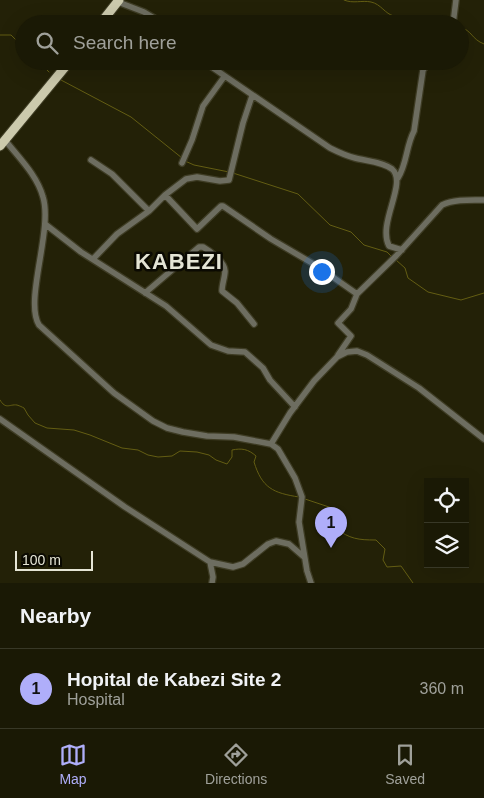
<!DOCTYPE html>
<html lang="en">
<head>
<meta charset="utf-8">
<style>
  :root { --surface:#1a1905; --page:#272613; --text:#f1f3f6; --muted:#9fa09a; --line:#383827; --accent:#afaefa }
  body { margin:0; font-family:Helvetica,sans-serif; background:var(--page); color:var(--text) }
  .controls { position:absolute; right:15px; bottom:15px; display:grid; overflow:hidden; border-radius:0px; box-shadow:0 5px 20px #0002 }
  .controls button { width:45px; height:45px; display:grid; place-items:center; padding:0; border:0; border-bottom:1px solid var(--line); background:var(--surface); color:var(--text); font:25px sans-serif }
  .scale { position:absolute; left:15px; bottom:12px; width:78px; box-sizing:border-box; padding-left:5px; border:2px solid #e5e5d5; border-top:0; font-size:14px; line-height:18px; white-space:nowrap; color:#e5e5d5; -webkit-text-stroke:4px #0b0a02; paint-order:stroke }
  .you { position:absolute; left:321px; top:271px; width:18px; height:18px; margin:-12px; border:4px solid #fff; border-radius:50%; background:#1a73e8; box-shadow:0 0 0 8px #1a73e833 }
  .badge { display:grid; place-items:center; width:32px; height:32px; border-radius:50%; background:var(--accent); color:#111; font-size:16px; font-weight:700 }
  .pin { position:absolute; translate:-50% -41px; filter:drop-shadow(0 1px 2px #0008) }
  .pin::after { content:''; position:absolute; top:26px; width:18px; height:15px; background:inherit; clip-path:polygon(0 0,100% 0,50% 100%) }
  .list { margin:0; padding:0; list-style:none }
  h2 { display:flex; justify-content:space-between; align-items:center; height:65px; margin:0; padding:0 20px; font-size:21px }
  h2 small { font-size:16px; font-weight:400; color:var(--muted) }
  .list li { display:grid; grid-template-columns:32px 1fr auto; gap:15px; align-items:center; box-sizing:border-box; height:80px; padding:0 20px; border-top:1px solid var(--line) }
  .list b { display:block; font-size:19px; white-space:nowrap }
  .list p { margin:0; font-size:16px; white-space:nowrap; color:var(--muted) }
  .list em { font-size:16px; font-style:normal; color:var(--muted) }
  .icon { flex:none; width:28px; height:28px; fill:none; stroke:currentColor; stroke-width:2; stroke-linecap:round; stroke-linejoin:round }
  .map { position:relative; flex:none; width:484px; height:583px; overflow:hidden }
  .search { position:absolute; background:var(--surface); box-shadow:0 5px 20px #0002; left:15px; right:15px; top:15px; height:55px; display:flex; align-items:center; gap:12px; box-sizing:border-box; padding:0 18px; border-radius:28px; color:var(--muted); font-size:19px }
  .sheet { height:145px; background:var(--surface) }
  nav { display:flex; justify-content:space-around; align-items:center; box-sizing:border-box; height:70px; border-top:1px solid var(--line); background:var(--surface); font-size:14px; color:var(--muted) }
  nav a { display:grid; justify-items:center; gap:2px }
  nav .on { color:var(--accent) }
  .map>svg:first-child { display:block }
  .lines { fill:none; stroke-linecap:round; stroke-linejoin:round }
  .stream { stroke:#635d13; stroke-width:1 }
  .minor-casing { stroke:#3e3c24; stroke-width:8 }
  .trunk-casing { stroke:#3e3c24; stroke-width:11 }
  .minor { stroke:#6d6d60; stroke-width:5.5 }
  .trunk { stroke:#cccaad; stroke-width:9 }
  .labels { text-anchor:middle; stroke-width:5; stroke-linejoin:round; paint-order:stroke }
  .district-label { font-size:22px; font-weight:bold; letter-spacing:1px; fill:#e5e5d5; stroke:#0b0a02 }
</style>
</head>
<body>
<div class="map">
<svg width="484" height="583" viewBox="0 0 484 583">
  <rect width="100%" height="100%" fill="#232107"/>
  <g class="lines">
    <path class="stream" d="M344,0C353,4 362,0 371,2C381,4 385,14 394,16C405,20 408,14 419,24
      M460,27C473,31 471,39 484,44
      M0,35H11L24,48
      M38,61L49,72
      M61,80L131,117L182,158
      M185,161L194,165L229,172
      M233,173L298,194L330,225L351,232L364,245L387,252L391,256
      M396,260L405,268L408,278L428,292L461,300L484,293
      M0,400C6,410 9,404 17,405C20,406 22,407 24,408L28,415L35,423L47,428L74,430L90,435L122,448L138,450L148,455L158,457L172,456L180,451L197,452L209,455L216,460L227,464L232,457V450C242,448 248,449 256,456L254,462C262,488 273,493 299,497
      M305,499L335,509V528C350,539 358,540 376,540L385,549L383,560L387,567L401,566L413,583"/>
    <g class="minor-casing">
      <path id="minor" d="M118,2L144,12L164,24
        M453,24L456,0
        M203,61L330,148C338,152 347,156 355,158C367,161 383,162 392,169C408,183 377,223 389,246L402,250
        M5,140C19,158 37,175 43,197C53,230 24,301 39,325L114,393L153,421L167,428L183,432L207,436L234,437L271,444L278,449L295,478L302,497L299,522L307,571L311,583
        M91,160L112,174L149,211
        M182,163L192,140L203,106L224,77
        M398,178C407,164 406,146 414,131L423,70L430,61
        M165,195L197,229L221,206H223L271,239L317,266L357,294
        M45,224L81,252L166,306L211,345L228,351L245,352L263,368L270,380L295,407
        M94,258L117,234L149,211L165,195L186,179L197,177L220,181L229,180L243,123L252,96
        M145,293L199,247H203C210,251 225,262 225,271C225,277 222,284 222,291L237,303L254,324
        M338,355L351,336L338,323L351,309L357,294L396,256L442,205C454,199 471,200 484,200
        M0,419L125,507L210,562L233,567L243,564L268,544L276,541L289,544L304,557
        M271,444L290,413L314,381L337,357L347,352L357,351L367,355L419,388L484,439
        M210,562L213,577L212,583"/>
    </g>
    <g class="trunk-casing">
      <path id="trunk" d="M100,24L119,0
        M0,146L70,61"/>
    </g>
    <use href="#minor" class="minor"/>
    <use href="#trunk" class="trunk"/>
  </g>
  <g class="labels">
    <g class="district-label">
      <text x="179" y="269">KABEZI</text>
    </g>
  </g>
</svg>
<div class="controls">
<button><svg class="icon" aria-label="locate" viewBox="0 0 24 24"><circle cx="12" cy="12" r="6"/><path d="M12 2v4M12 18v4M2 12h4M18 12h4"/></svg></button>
<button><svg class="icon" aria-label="layers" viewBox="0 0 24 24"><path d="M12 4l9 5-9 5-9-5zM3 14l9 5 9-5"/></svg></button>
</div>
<div class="scale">100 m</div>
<div class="you"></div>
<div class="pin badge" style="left:331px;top:548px">1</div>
<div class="search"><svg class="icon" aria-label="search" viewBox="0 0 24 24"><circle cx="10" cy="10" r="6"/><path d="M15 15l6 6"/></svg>Search here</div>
</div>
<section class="sheet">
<h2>Nearby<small></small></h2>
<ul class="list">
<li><span class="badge">1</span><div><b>Hopital de Kabezi Site 2</b><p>Hospital</p></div><em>360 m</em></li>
</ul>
</section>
<nav>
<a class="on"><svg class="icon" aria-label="map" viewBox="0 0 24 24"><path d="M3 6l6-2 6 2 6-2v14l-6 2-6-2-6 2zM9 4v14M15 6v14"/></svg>Map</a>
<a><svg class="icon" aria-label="directions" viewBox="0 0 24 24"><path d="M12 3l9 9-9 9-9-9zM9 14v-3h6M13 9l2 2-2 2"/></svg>Directions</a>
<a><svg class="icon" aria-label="saved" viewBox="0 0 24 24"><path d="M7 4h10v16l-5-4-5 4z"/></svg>Saved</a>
</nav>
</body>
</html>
